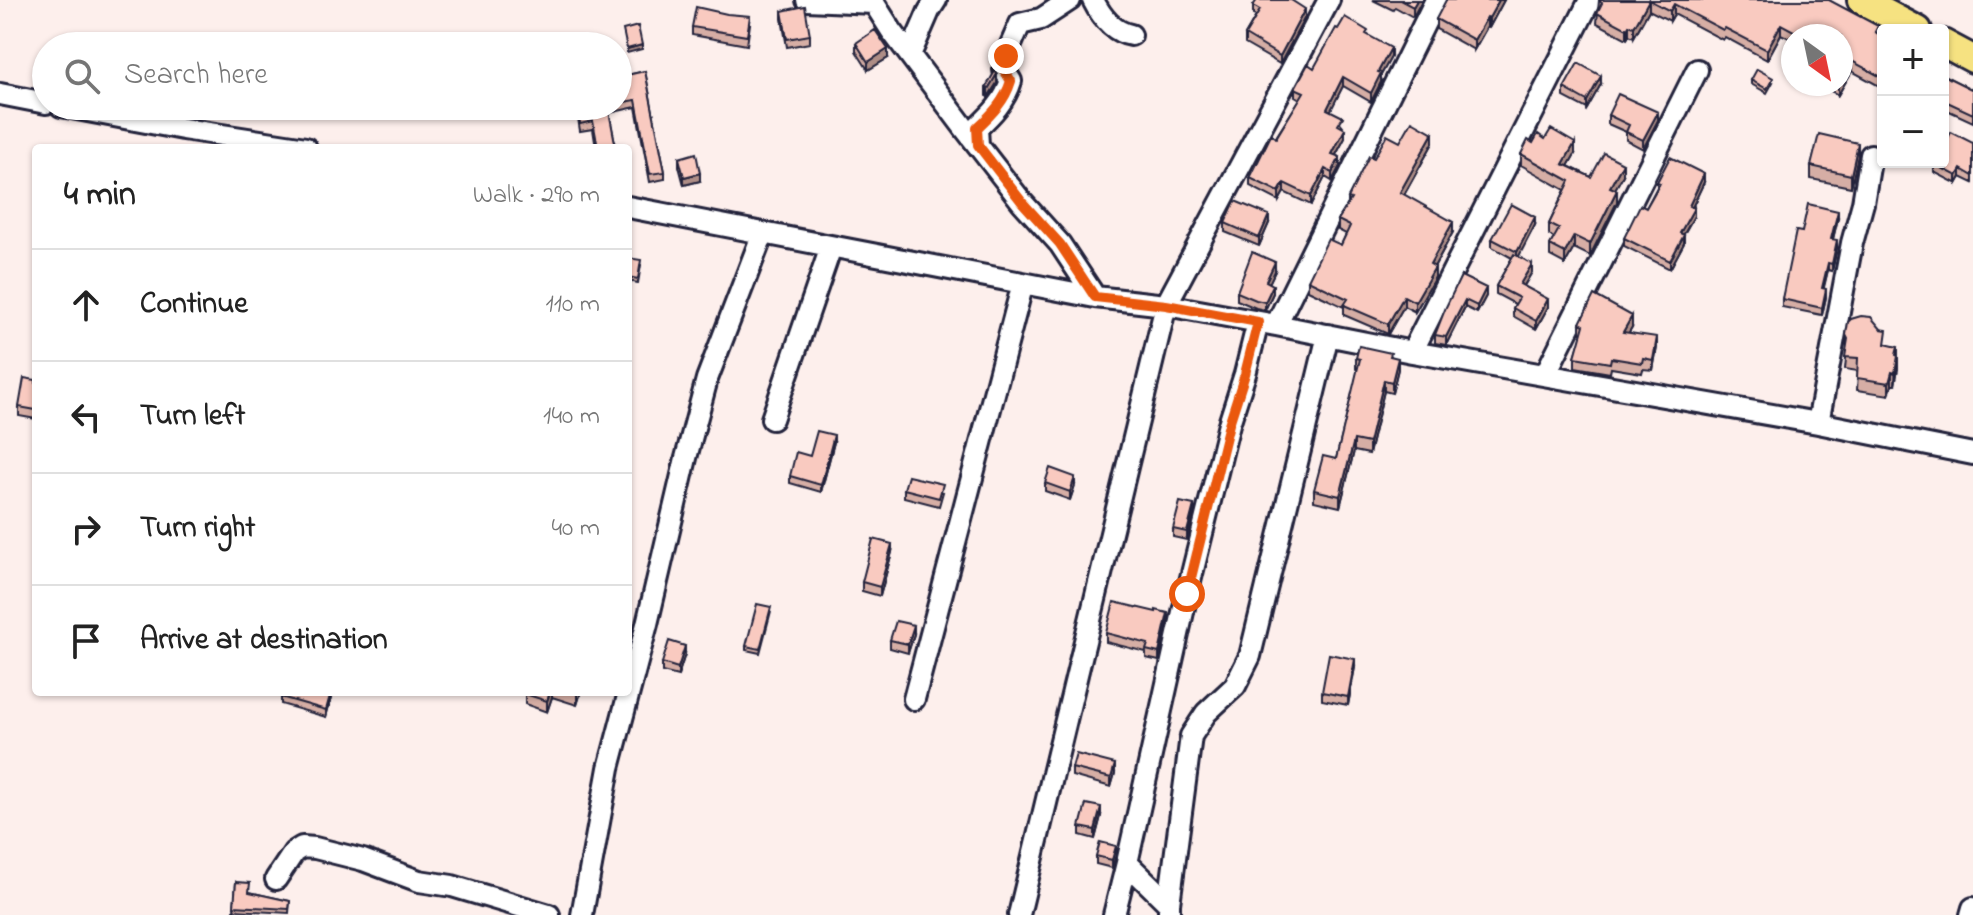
<!DOCTYPE html>
<html lang="en">
<head>
<meta charset="utf-8">
<style>
  :root { --surface:#fff; --page:#f2f2f2; --text:#222; --muted:#767676; --line:#e0e0e0 }
  body { margin:0; font-family:"Indie Flower",sans-serif; background:var(--page); color:var(--text) }
  .controls { position:absolute; right:24px; top:24px; display:grid; overflow:hidden; border-radius:8px; box-shadow:0 2px 6px #0004 }
  .controls button { width:72px; height:72px; display:grid; place-items:center; padding:0; border:0; border-bottom:2px solid var(--line); background:var(--surface); color:var(--text); font:40px sans-serif }
  .compass { position:absolute; left:1781px; top:24px; width:72px; height:72px; border-radius:50%; background:var(--surface); box-shadow:0 2px 6px #0004; rotate:147deg }
  .stop { position:absolute; width:24px; height:24px; margin:-18px; border:6px solid #ea580c; border-radius:50%; background:#fff }
  .stop.end { background:#ea580c; border-color:#fff; box-shadow:0 2px 8px #0008 }
  .list { margin:0; padding:0; list-style:none }
  h2 { display:flex; justify-content:space-between; align-items:center; height:104px; margin:0; padding:0 32px; font-size:34px }
  h2 small { font-size:26px; font-weight:400; color:var(--muted) }
  .list li { display:grid; grid-template-columns:52px 1fr auto; gap:24px; align-items:center; box-sizing:border-box; height:112px; padding:0 32px; border-top:2px solid var(--line) }
  .list b { display:block; font-size:30px; white-space:nowrap }
  .list em { font-size:26px; font-style:normal; color:var(--muted) }
  .icon { flex:none; width:44px; height:44px; fill:none; stroke:currentColor; stroke-width:2; stroke-linecap:round; stroke-linejoin:round }
  .map { position:relative; flex:none; width:1973px; height:915px; overflow:hidden }
  .search { position:absolute; background:var(--surface); box-shadow:0 2px 6px #0004; left:32px; top:32px; width:600px; height:88px; display:flex; align-items:center; gap:20px; box-sizing:border-box; padding:0 28px; border-radius:44px; color:var(--muted); font-size:30px }
  .panel { position:absolute; background:var(--surface); box-shadow:0 2px 6px #0004; left:32px; top:144px; width:600px; height:552px; border-radius:8px }
  .map>svg:first-child { display:block }
  .lines { fill:none; stroke-linecap:round; stroke-linejoin:round }
  .minor-casing { stroke:#22223b; stroke-width:26 }
  .major-casing { stroke:#22223b; stroke-width:32 }
  .minor { stroke:#fff; stroke-width:20 }
  .major { stroke:#f6e281; stroke-width:26 }
  .wall { fill:#d6aea5; stroke:#22223b; stroke-width:2 }
  .shaded-wall { fill:#ae8d86; stroke:#22223b; stroke-width:2 }
  .building { fill:#f9cac0; stroke:#22223b; stroke-width:2 }
  .route { stroke:#ea580c; stroke-width:10 }
</style>
</head>
<body>
<div class="map">
<svg width="1973" height="915" viewBox="0 0 1973 915">
  <rect width="100%" height="100%" fill="#fdefec"/>
  <filter id="ink" filterUnits="userSpaceOnUse"><feTurbulence type="fractalNoise" baseFrequency=".0125" numOctaves="2"/><feDisplacementMap in="SourceGraphic" scale="16" xChannelSelector="R" yChannelSelector="G"/><feConvolveMatrix kernelMatrix="1 2 1 2 8 2 1 2 1" color-interpolation-filters="sRGB"/></filter>
  <g filter="url(#ink)">
    <g class="lines">
      <g class="minor-casing">
        <path id="minor" d="M807,0L874,3
          M872,0L891,30L966,130L1022,202L1060,244L1095,297
          M1093,0C1101,16 1113,32 1131,35
          M910,55L929,11L936,0
          M0,94L46,103
          M61,106L183,129L306,148
          M978,145L977,128C992,114 1005,101 1011,81L1004,70L1006,56L1020,24L1041,19L1070,0
          M628,207L1095,297L1166,305L1276,325L1412,352L1818,423L1973,454
          M1276,325L1436,0
          M1412,352L1590,0
          M1545,375L1697,70
          M772,419L831,247
          M1818,423L1852,243L1863,203L1871,155
          M914,699L1023,283
          M276,879L294,852L302,847L315,848L363,860L419,881L452,886L549,915
          M1169,904L1191,736L1206,713L1235,686L1250,656L1328,335
          M582,915L609,768L647,624L686,458L707,379L763,233
          M1019,915L1166,305L1329,0
          M1114,915L1127,863
          M1169,915V904L1127,863L1187,594L1229,424L1245,374L1258,322
          M1971,915L1973,908"/>
      </g>
      <g class="major-casing">
        <path id="major" d="M1861,0L1918,30
          M1943,43L1973,59"/>
      </g>
      <use href="#minor" class="minor"/>
      <use href="#major" class="major"/>
    </g>
    <path class="wall" d="M1373,0H1422L1413,17L1395,7L1393,10Z
      M1504,0L1489,28L1487,27L1474,50L1436,29V19Z
      M1599,0H1829L1883,37V88L1852,71L1838,95L1818,84H1841V36H1793V40L1781,34L1767,60L1725,37L1723,40L1674,14L1670,21L1649,10L1634,37L1629,35L1627,39L1597,23Z
      M1253,6L1305,17L1280,64L1245,44V35L1256,16L1253,15Z
      M782,11L810,35V43L787,47L782,19Z
      M750,24L747,45L692,35V27Z
      M1368,35L1391,57L1381,75V82L1371,102L1343,86L1330,110L1343,126L1342,127L1345,138L1336,155L1340,166L1332,181L1325,177L1311,205L1284,192L1279,201L1250,186V178L1300,99L1295,96V88L1314,68Z
      M856,43L888,58L868,70L856,51Z
      M645,71L665,172V179L650,182L636,107L609,113L616,148H596L593,129L580,131L578,118V110L599,106H618V77Z
      M1943,75L1971,89L1973,86V122L1943,108Z
      M1751,80L1773,82L1767,93L1751,84Z
      M997,83L988,97L986,96V87Z
      M1601,84L1587,109L1564,97V88Z
      M1608,115L1658,120L1643,149L1626,140V132L1608,124Z
      M1400,142L1433,143L1404,195L1453,232L1434,267L1435,277L1415,312L1404,306L1388,334L1344,315V307L1308,290V280L1341,245L1346,234L1338,230V220L1348,204V198L1374,158Z
      M1973,143V183L1961,177L1957,184L1934,172V164Z
      M1521,154H1575L1568,166L1591,177L1623,175L1615,189L1617,202L1590,256L1574,248L1565,264L1550,256V245L1554,238L1549,235V224L1565,190L1521,165Z
      M1858,155L1851,187L1811,179V166Z
      M679,158L700,181L684,185L679,166Z
      M1657,182H1704L1692,207L1694,216L1683,235L1684,243L1670,269L1624,246V238L1646,208L1657,187Z
      M1838,218L1833,239L1837,248L1832,271L1828,270L1823,289L1826,297L1822,315L1782,307V299L1802,232Z
      M1225,223H1269L1259,246L1225,232Z
      M1535,225L1518,256L1532,272L1524,286L1548,307L1536,329L1513,316V308L1515,304L1496,294V286L1512,258L1492,247V239Z
      M628,258L641,265L638,283L628,281Z
      M1275,271L1269,283L1273,293L1265,310L1256,308L1237,300V292Z
      M1461,276L1486,296L1477,313L1465,307L1446,345L1435,343V335Z
      M1580,323L1632,327L1629,332L1657,347L1653,370L1643,369L1642,373L1611,368L1610,373L1575,367V357L1582,334L1580,333Z
      M1846,335L1887,344L1898,356V368L1895,385H1892L1889,395L1857,390L1858,371L1845,369L1847,348Z
      M1391,356L1398,369L1392,393L1384,391L1369,454L1354,451L1340,507L1314,501V490L1336,459L1358,370L1356,369V358Z
      M36,380V419L19,416V407Z
      M834,442L821,492L790,483V476L810,456Z
      M1045,483L1075,485L1070,500L1045,491Z
      M904,489L943,492L939,506L904,497Z
      M1194,513L1187,540L1173,537V529Z
      M892,552L880,596L862,591V582Z
      M771,611L760,653L746,650V646Z
      M1168,622L1159,661L1146,658V652L1106,642V633Z
      M914,634L908,653L890,648V640Z
      M685,654L678,676L662,672V663Z
      M1355,667L1348,705L1322,700V692Z
      M525,692H581L577,705L552,697L547,712L525,704Z
      M281,697L331,698L326,717L281,704Z
      M1072,768L1115,773L1111,787L1072,776Z
      M1101,816L1095,839L1080,835V827Z
      M1116,854L1112,868L1096,864V856Z
      M236,882L249,892L290,901L289,913L234,910Z"/>
    <path class="shaded-wall" d="M1417,0H1422L1413,17V7Z
      M1499,0H1504L1489,28V18Z
      M1649,0V10L1634,37V27Z
      M1674,4V14L1670,21V11Z
      M1305,9V17L1280,64V56Z
      M1487,17V27L1474,50V40Z
      M1781,24V34L1767,60V50Z
      M1629,25V35L1627,39V29Z
      M642,45V49L627,53V49Z
      M1391,48V57L1381,75V82L1371,102V93L1378,72Z
      M888,49V58L868,70V62Z
      M1852,61V71L1838,95V85L1841,84V80Z
      M997,74V83L988,97V89Z
      M1601,76V84L1587,109V101Z
      M1343,77V86L1329,114L1327,109Z
      M1658,112V120L1643,149V140Z
      M1345,129V138L1332,162V154Z
      M1433,133V143L1400,202V192Z
      M1575,143V154L1563,175V164Z
      M1858,143V155L1851,187V175Z
      M1340,157V166L1332,181V173Z
      M1623,163V175L1610,198V187Z
      M1325,169V177L1311,205V196Z
      M1961,169V177L1957,184V176Z
      M700,173V181L684,185V177Z
      M1704,174V182L1689,214V206Z
      M1284,183V192L1279,201V192Z
      M1617,190V202L1590,256V244Z
      M1694,208V216L1680,241V233Z
      M1838,211V218L1831,247V239Z
      M1269,215V223L1259,246V238Z
      M1535,217V225L1517,260V252Z
      M1453,222V232L1430,274V264Z
      M1684,235V243L1670,269V261Z
      M1574,236V248L1565,264V253Z
      M1837,240V248L1832,271V264Z
      M1275,262V271L1266,290V281Z
      M1828,263V270L1822,296V288Z
      M1532,264V272L1520,292V284Z
      M1435,267V277L1415,312V302Z
      M1273,285V293L1265,310V302Z
      M1486,288V296L1477,313V306Z
      M1826,289V297L1822,315V308Z
      M1404,296V306L1388,334V324Z
      M1548,299V307L1536,329V321Z
      M1465,300V307L1446,345V337Z
      M1632,316V327L1623,342V332Z
      M1657,337V347L1653,370V360Z
      M1898,347V368L1895,385L1896,355Z
      M1398,358V369L1392,393V382Z
      M1892,372V385L1889,395V383Z
      M1384,380V391L1369,454V443Z
      M834,435V442L821,492V485Z
      M1354,440V451L1340,507V496Z
      M1075,477V485L1070,500V492Z
      M1194,505V513L1187,540V532Z
      M892,544V552L880,596V587Z
      M1168,613V622L1159,661V653Z
      M914,625V634L908,653V644Z
      M685,646V654L678,676V668Z
      M1355,659V667L1348,705V697Z
      M331,692V698L326,717V710Z
      M550,692H552V697L547,712V701Z
      M578,692H581L577,705V694Z
      M1115,764V773L1111,787V778Z
      M1101,807V816L1095,839V830Z
      M1116,846V854L1112,868V860Z"/>
    <path class="building" d="M1257,0H1291L1305,9L1280,56L1245,35L1260,10L1253,6Z
      M1400,0H1417L1413,7Z
      M1446,0H1499L1489,18L1487,17L1474,40L1436,19Z
      M1599,0H1649L1634,27L1629,25L1627,29L1597,13L1602,3L1599,1Z
      M1649,0H1829L1878,26L1875,32L1883,37V78L1852,61L1841,80V36H1803L1781,24L1767,50L1725,28L1723,30L1674,4L1670,11Z
      M805,6L810,35L787,39L782,11Z
      M696,7L727,14L750,16L747,36L692,27Z
      M1345,17L1368,31L1366,34L1391,48L1378,72L1381,73L1371,93L1343,77L1327,109L1343,117L1338,125L1345,129L1332,154L1340,157L1332,173L1325,169L1311,196L1284,183L1279,192L1250,178L1271,135L1276,138L1304,92L1295,88L1308,64L1314,68L1336,28L1338,29Z
      M638,26L642,45L627,49L623,30Z
      M875,30L888,49L868,62L856,43Z
      M1578,63L1601,76L1587,101L1564,88Z
      M1757,69L1773,78L1767,89L1751,80Z
      M645,71L665,172L650,174L636,100L618,103V77Z
      M995,71L997,74L988,89L986,87Z
      M1943,75L1971,89L1973,86V114L1943,100Z
      M1618,94L1658,112L1643,140L1626,132L1629,125L1608,115Z
      M600,106H608L616,148H598L593,121L580,124L578,110Z
      M1412,121L1433,133L1400,192L1453,222L1430,264L1435,267L1415,302L1404,296L1388,324L1344,305L1348,299L1308,280L1328,239L1341,245L1350,226L1338,220L1351,199L1348,198L1369,156L1374,158L1387,135L1400,142Z
      M1551,129L1575,143L1563,164L1591,177L1604,153L1623,163L1610,187L1617,190L1590,244L1574,236L1565,253L1550,245L1559,229L1549,224L1570,181L1521,154L1528,140L1533,143L1538,134L1545,139Z
      M1951,132L1973,143V176L1961,169L1957,176L1934,164L1935,162H1943V148Z
      M1819,134L1858,143L1851,175L1811,166Z
      M696,153L700,173L684,177L679,158Z
      M1670,157L1704,174L1689,206L1694,208L1680,233L1684,235L1670,261L1624,238L1640,205L1646,208L1660,183L1657,182Z
      M1235,201L1269,215L1259,238L1225,223Z
      M1511,204L1535,217L1517,252L1492,239Z
      M1808,204L1838,211L1831,239L1837,240L1832,264L1828,263L1822,288L1826,289L1822,308L1782,299L1796,231L1802,232Z
      M1252,252L1275,262L1266,281L1273,285L1265,302L1256,300L1237,292Z
      M1514,254L1532,264L1520,284L1548,299L1536,321L1513,308L1519,298L1496,286Z
      M628,258L641,260L638,279L628,277Z
      M1461,276L1486,288L1477,306L1465,300L1446,337L1435,335L1446,307Z
      M1594,295L1632,316L1623,332L1657,337L1653,360L1643,358L1642,363L1611,358L1610,363L1575,357L1584,325L1580,323Z
      M1861,316L1871,317L1881,329L1887,330L1885,344L1898,347L1896,355L1898,356L1895,373L1892,372L1889,383L1857,378L1858,358L1845,357L1848,339L1846,335L1848,322L1851,319Z
      M1359,346L1391,353L1390,356L1398,358L1392,382L1384,380L1369,443L1354,440L1340,496L1314,490L1323,456L1336,459L1360,359L1356,358Z
      M24,378L36,380V410L19,407Z
      M817,431L834,435L821,485L790,476L796,452L810,456Z
      M1050,468L1075,477L1070,492L1045,483Z
      M908,476L943,484L939,498L904,489Z
      M1180,502L1194,505L1187,532L1173,529Z
      M873,539L892,544L880,587L862,582Z
      M1114,602L1156,612V610L1168,613L1159,653L1146,650L1148,644L1106,633Z
      M757,604L771,607L760,649L746,646Z
      M896,621L914,625L908,644L890,640Z
      M669,641L685,646L678,668L662,663Z
      M1329,654L1355,659L1348,697L1322,692Z
      M283,692H331L326,710L281,697Z
      M525,692H550L547,701L525,694Z
      M1076,754L1115,764L1111,778L1072,768Z
      M1086,804L1101,807L1095,830L1080,827Z
      M1100,842L1116,846L1112,860L1096,856Z
      M236,882L250,883L249,892L290,901L289,909L234,906Z"/>
  </g>
  <g class="lines" filter="url(#ink)">
    <path class="route" d="M1006,56L1004,70L1011,81C1005,101 992,114 977,128L978,145L1022,202L1060,244L1095,297L1166,305L1258,322L1245,374L1229,424L1187,594"/>
  </g>
</svg>
<div class="controls">
<button>+</button>
<button>−</button>
</div>
<svg class="compass" viewBox="-18 -18 36 36"><path d="M0-13l5 13h-10z" fill="#e53935"/><path d="M0 13l5-13h-10z" fill="#767676"/></svg>
<div class="stop" style="left:1187px;top:594px"></div>
<div class="stop end" style="left:1006px;top:56px"></div>
<div class="search"><svg class="icon" aria-label="search" viewBox="0 0 24 24"><circle cx="10" cy="10" r="6"/><path d="M15 15l6 6"/></svg>Search here</div>
<section class="panel">
<h2>4 min<small>Walk · 290 m</small></h2>
<ul class="list">
<li><svg class="icon" aria-label="ahead" viewBox="0 0 24 24"><path d="M12 20V5M6 11l6-6 6 6"/></svg><div><b>Continue</b></div><em>110 m</em></li>
<li><svg class="icon" aria-label="left" viewBox="0 0 24 24"><path d="M17 20v-9H6M10 6l-5 5 5 5"/></svg><div><b>Turn left</b></div><em>140 m</em></li>
<li><svg class="icon" aria-label="right" viewBox="0 0 24 24"><path d="M7 20v-9h11M14 6l5 5-5 5"/></svg><div><b>Turn right</b></div><em>40 m</em></li>
<li><svg class="icon" aria-label="arrive" viewBox="0 0 24 24"><path d="M6 21V4h12l-3 4 3 4H6"/></svg><div><b>Arrive at destination</b></div></li>
</ul>
</section>
</div>
</body>
</html>
